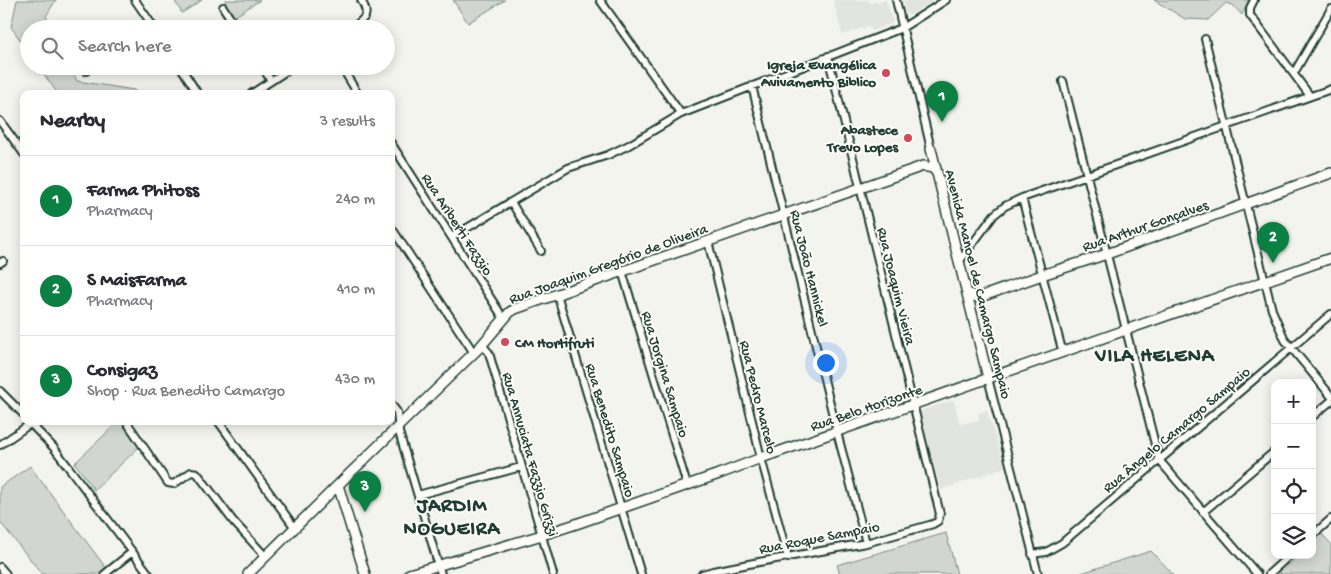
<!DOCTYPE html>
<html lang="en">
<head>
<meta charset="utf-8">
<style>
  :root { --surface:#fff; --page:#f2f2f3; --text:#2b2b33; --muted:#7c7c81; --line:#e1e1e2; --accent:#0b8043 }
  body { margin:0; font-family:"Gochi Hand",sans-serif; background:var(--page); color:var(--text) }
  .controls { position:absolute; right:15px; bottom:15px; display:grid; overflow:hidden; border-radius:10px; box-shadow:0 2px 12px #0003 }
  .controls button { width:45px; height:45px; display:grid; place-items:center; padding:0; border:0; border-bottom:1px solid var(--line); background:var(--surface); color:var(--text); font:25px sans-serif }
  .you { position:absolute; left:825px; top:362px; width:18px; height:18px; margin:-12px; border:4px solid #fff; border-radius:50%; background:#1a73e8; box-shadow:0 0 0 8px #1a73e833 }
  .badge { display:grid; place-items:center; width:32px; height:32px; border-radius:50%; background:var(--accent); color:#fff; font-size:16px; font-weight:700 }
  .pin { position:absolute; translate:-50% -41px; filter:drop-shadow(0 1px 2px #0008) }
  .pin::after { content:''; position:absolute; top:26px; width:18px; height:15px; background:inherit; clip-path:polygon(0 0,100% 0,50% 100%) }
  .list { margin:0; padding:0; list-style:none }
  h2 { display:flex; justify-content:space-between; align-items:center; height:65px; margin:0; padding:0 20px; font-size:21px }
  h2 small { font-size:16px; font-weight:400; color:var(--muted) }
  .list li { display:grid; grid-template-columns:32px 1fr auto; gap:15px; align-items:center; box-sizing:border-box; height:90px; padding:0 20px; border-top:1px solid var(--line) }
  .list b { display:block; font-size:19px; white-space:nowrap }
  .list p { margin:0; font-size:16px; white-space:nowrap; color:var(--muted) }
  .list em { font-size:16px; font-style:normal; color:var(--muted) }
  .icon { flex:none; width:28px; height:28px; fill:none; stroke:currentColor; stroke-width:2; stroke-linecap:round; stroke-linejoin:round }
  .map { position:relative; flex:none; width:1331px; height:574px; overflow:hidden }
  .search { position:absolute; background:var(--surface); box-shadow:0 2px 12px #0003; left:20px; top:20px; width:375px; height:55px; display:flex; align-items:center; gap:12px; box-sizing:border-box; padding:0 18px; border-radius:28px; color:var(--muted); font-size:19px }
  .panel { position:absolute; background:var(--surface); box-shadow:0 2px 12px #0003; left:20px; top:90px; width:375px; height:335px; border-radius:10px }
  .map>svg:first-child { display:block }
  .built { fill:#e2e5df }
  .green { fill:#d1d6d1; stroke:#788a82 }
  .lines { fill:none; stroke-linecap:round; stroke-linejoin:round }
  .street-casing { stroke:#1f3d34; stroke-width:10 }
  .secondary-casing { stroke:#1f3d34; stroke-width:12 }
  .street { stroke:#fdfcf7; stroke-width:6 }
  .secondary { stroke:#fdfcf7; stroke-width:9 }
  .poi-dot { fill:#d1495b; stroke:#fdfcf7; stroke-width:2 }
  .labels { text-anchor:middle; stroke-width:4; stroke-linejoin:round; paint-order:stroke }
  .poi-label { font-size:15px; font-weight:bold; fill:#1f3d34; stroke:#fdfcf7; text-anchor:end }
  .street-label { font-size:15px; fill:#1f3d34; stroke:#fdfcf7 }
  .district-label { font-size:20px; font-weight:bold; letter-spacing:1px; fill:#1f3d34; stroke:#fdfcf7 }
</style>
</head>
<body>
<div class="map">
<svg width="1331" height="574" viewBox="0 0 1331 574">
  <rect width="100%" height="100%" fill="#f4f4ef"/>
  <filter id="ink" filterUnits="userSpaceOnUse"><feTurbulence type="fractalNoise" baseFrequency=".02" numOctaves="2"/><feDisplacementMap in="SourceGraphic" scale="10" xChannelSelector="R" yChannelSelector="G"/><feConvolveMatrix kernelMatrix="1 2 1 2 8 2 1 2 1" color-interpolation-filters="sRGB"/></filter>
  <g filter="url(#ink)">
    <path class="built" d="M833,0H869L870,3L886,0L893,23L872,31L869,26L842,35Z
      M903,0H935L910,15L906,14Z
      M954,400L960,424L979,420L978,413L987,410L1005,467L941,490L919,411Z"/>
    <path class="green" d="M17,0H56L46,16L52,29H29V52L11,27Z
      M174,0H202L182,13Z
      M225,0H260L234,17L226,6Z
      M453,0H505L468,23Z
      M1154,0H1249L1242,15L1233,5L1226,3L1208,20L1185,19Z
      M38,66H70L77,81L134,90L139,94H58Z
      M119,421H124L140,446L94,490L75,463Z
      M30,466L106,568L98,574H42L0,522V487Z
      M946,533L957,574H840L837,565Z
      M1322,534L1331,544V574H1279L1299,555H1312V543Z
      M1151,551L1173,574H1078Z"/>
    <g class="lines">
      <g class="street-casing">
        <path id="street" d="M135,0L155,29
          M600,0L681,114
          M896,0L931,149
          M1254,0L1250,8V15L1310,96
          M223,7L237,29
          M351,29C364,19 371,16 361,0
          M1205,39L1272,310L1285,340L1331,396
          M180,66L198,94
          M262,66L271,81
          M341,66L358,94
          M86,71L93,66
          M1294,73L1331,9
          M1063,81L1159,460L1257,574
          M752,86L837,432L866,543
          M251,94L294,66
          M0,121L24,154
          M391,143L504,319
          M1022,198L1061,346L1063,349L1066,351
          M511,202L541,251
          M391,227L474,353
          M452,237L568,168L608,155L629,145L681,114L902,28L946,0
          M708,241L761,458L788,558
          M959,262L994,215L1005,206L1022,198L1331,89
          M0,263L3,261
          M622,271L687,485
          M557,294L641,574
          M480,347H484L489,353L553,574
          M988,378L1038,574
          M0,391L24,415
          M391,404L397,412L399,432L441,574
          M1312,417L1331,401
          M28,421L54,448L149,574
          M126,421L168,483L174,484L191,472L197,473L233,521L266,557
          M218,421L295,528
          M0,445L30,424
          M418,495L521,467
          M1203,512L1275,451
          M1312,536L1331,519
          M1032,554L1046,552L1062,543L1331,314
          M0,567L6,574
          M105,574L132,552
          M702,574L713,571L759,562L866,543L933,524L938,521L940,514L828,56
          M1269,574L1290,555"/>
      </g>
      <g class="secondary-casing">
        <path id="secondary" d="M931,149L988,378
          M967,293L976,297L983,296L1042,275L1107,254L1331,173
          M338,485L365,574
          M248,574L338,485L480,347L510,312L515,309L923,166L933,168L938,175
          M409,574L542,535L576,524L719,474L761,458L1331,258"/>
      </g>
      <use href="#street" class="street"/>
      <use href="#secondary" class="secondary"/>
    </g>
  </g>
  <g class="poi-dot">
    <circle cx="886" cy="73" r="5"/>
    <circle cx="908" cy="138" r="5"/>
    <circle cx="505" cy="342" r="5"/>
  </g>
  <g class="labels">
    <g class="poi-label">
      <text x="876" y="69">Igreja Evangélica<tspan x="876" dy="17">Avivamento Biblico</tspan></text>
      <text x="898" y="134">Abastece<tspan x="898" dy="17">Trevo Lopes</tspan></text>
      <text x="515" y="347" text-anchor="start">CM Hortifruti</text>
    </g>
    <g class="street-label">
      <text transform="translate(458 224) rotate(57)" y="5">Rua Ariberti Fazzio</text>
      <text transform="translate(1145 225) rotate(-19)" y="5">Rua Arthur Gonçalves</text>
      <text transform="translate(608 263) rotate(-20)" y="5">Rua Joaquim Gregório de Oliveira</text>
      <text transform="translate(810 268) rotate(76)" y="5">Rua João Hannickel</text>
      <text transform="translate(979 284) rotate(76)" y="5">Avenida Manoel de Camargo Sampaio</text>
      <text transform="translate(897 286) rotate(76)" y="5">Rua Joaquim Vieira</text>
      <text transform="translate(666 374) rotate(73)" y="5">Rua Jorgina Sampaio</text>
      <text transform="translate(759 397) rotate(76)" y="5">Rua Pedro Marcelo</text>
      <text transform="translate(866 407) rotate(-19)" y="5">Rua Belo Horizonte</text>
      <text transform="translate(1176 429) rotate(-40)" y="5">Rua Ângelo Camargo Sampaio</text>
      <text transform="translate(611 430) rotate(73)" y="5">Rua Benedito Sampaio</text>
      <text transform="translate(531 454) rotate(74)" y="5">Rua Annuciata Fazzio Grizzi</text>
      <text transform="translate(819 537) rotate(-11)" y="5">Rua Roque Sampaio</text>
    </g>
    <g class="district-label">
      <text x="1155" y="361">VILA HELENA</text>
      <text x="452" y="511">JARDIM<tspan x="452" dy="23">NOGUEIRA</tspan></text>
    </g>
  </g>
</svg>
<div class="controls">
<button>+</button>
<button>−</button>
<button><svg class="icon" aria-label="locate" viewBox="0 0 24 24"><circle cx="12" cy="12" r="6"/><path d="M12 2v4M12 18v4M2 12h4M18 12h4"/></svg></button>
<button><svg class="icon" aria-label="layers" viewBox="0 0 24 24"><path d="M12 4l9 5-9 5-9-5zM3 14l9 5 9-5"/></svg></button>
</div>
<div class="you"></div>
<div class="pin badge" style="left:942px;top:122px">1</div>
<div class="pin badge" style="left:1273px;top:263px">2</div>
<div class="pin badge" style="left:365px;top:512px">3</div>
<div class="search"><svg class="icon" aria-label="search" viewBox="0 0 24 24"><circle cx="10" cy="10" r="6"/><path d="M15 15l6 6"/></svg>Search here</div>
<section class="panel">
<h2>Nearby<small>3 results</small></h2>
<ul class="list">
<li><span class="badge">1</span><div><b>Farma Phitoss</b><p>Pharmacy</p></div><em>240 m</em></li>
<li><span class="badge">2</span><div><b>S MaisFarma</b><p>Pharmacy</p></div><em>410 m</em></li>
<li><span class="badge">3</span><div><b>Consigaz</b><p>Shop · Rua Benedito Camargo</p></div><em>430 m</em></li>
</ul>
</section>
</div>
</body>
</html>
